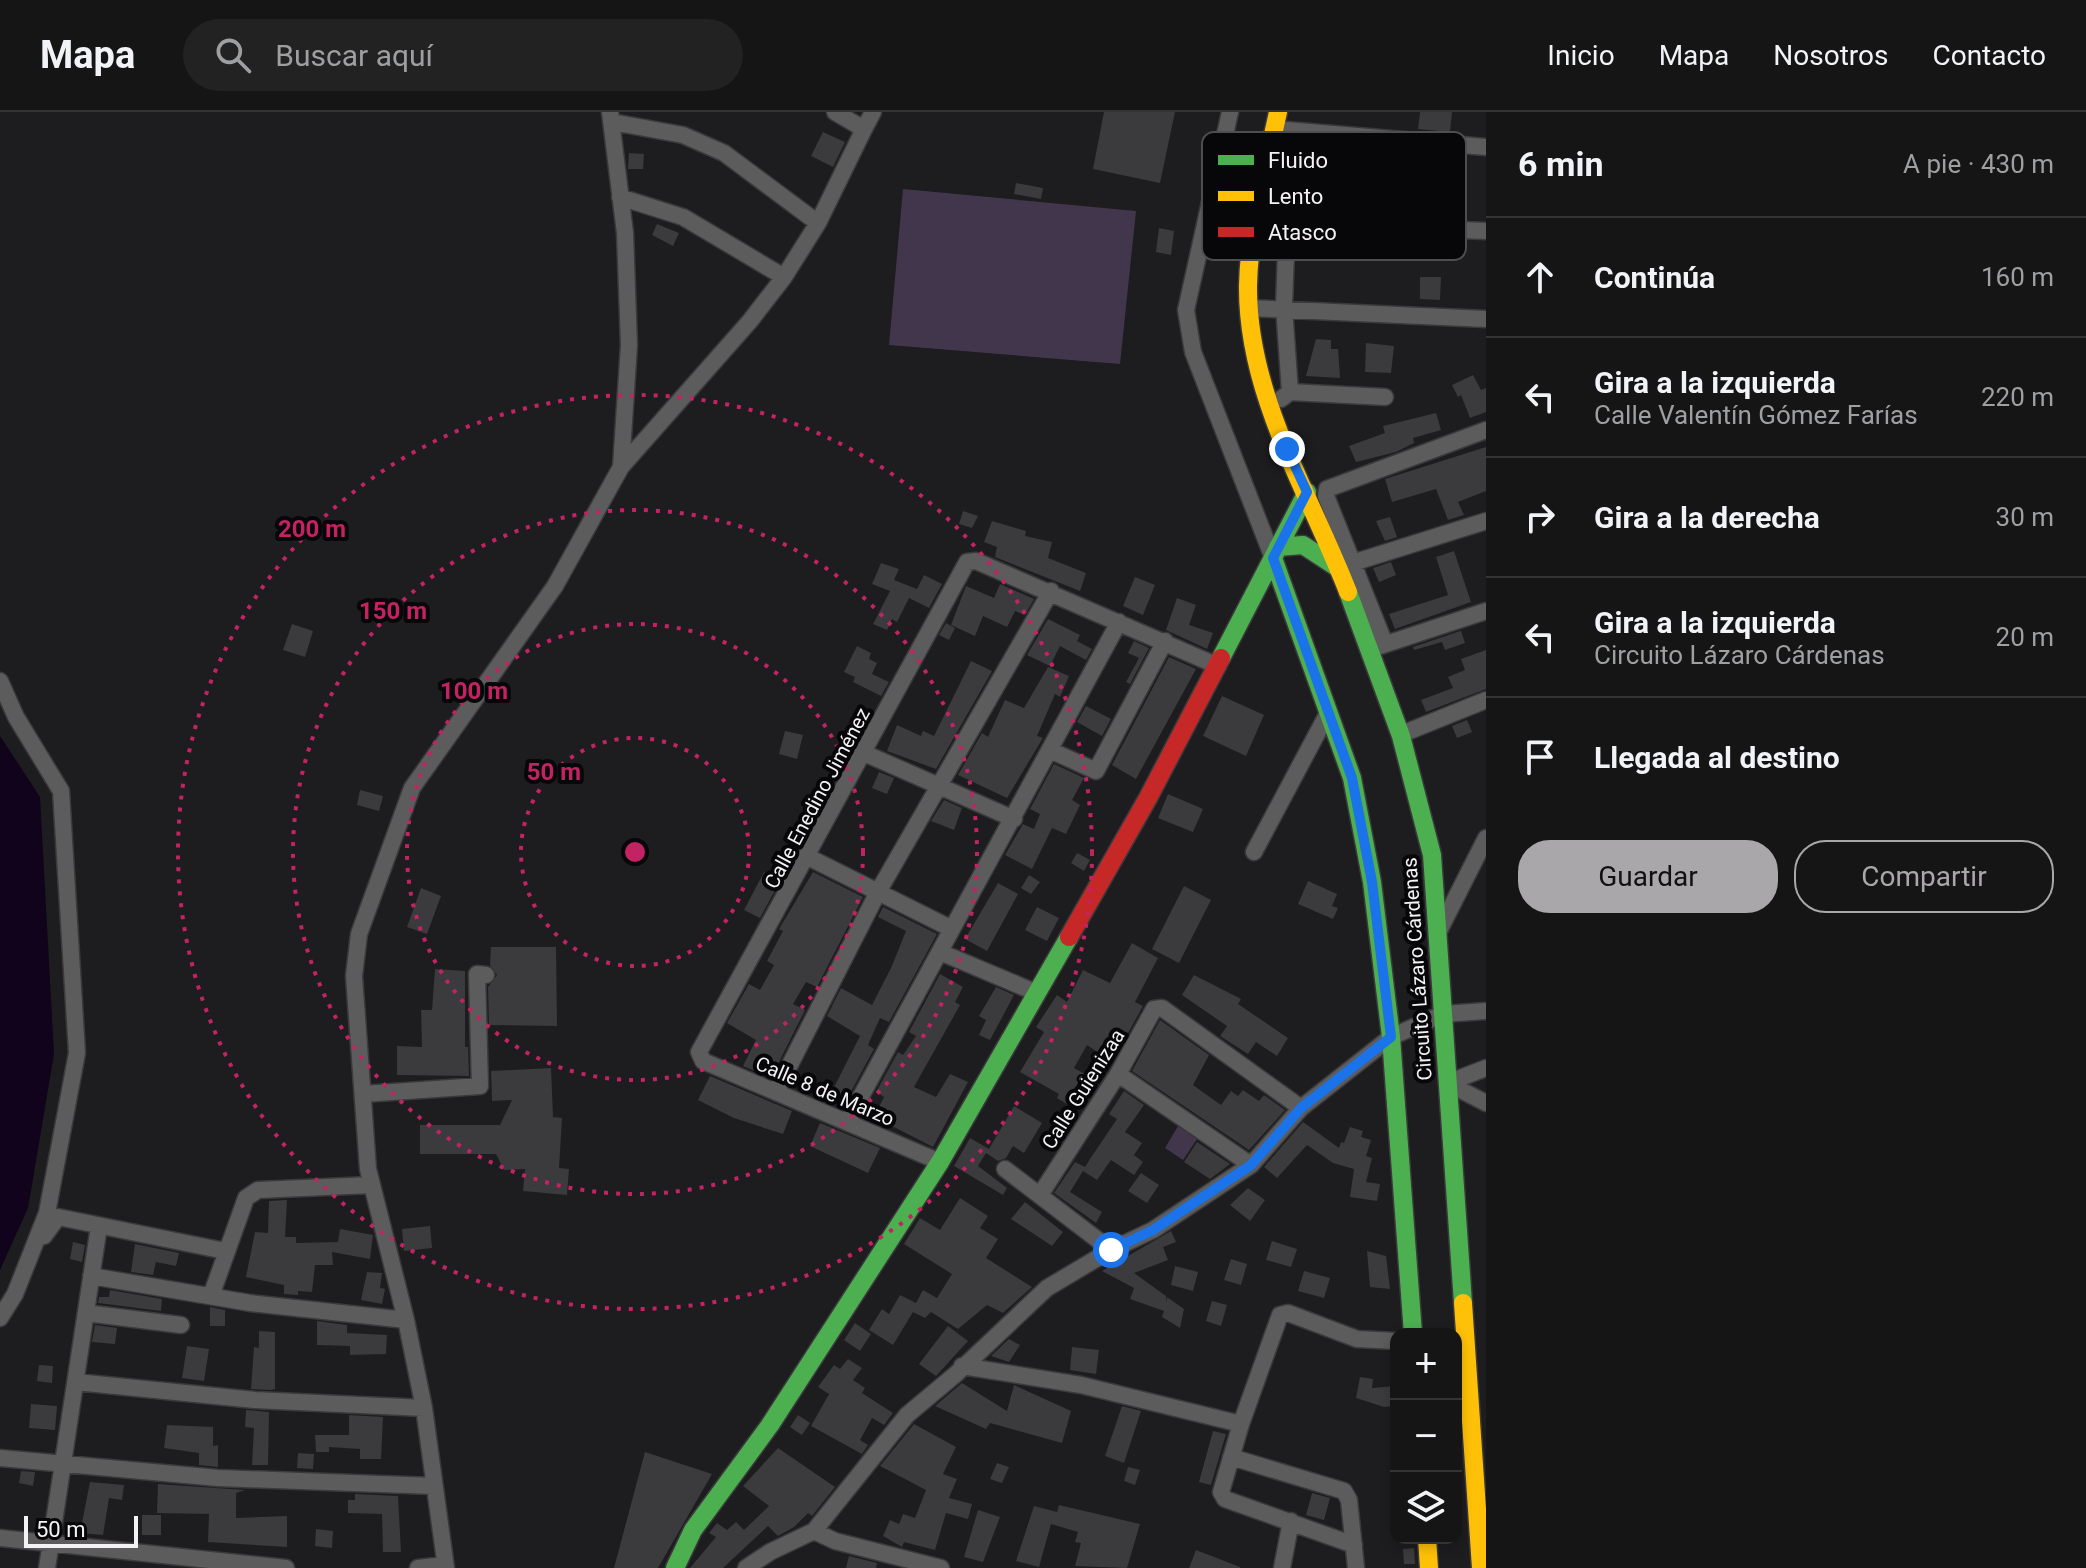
<!DOCTYPE html>
<html lang="es">
<head>
<meta charset="utf-8">
<style>
  :root { --surface:#161516; --page:#232223; --text:#f1f3f6; --muted:#9e9fa1; --line:#353435; --accent:#a9a7aa }
  body { margin:0; font-family:Roboto,sans-serif; background:var(--page); color:var(--text) }
  .controls { position:absolute; right:24px; bottom:24px; display:grid; overflow:hidden; border-radius:16px; box-shadow:0 4px 12px #0003 }
  .controls button { width:72px; height:72px; display:grid; place-items:center; padding:0; border:0; border-bottom:2px solid var(--line); background:var(--surface); color:var(--text); font:40px sans-serif }
  .scale { position:absolute; left:24px; bottom:20px; width:114px; box-sizing:border-box; padding-left:8px; border:4px solid #f4f2f5; border-top:0; font-size:22px; line-height:28px; white-space:nowrap; color:#f4f2f5; -webkit-text-stroke:6px #070608; paint-order:stroke }
  .stop { position:absolute; width:24px; height:24px; margin:-18px; border:6px solid #1a73e8; border-radius:50%; background:#fff }
  .stop.end { background:#1a73e8; border-color:#fff; box-shadow:0 2px 8px #0008 }
  .list { margin:0; padding:0; list-style:none }
  h2 { display:flex; justify-content:space-between; align-items:center; height:104px; margin:0; padding:0 32px; font-size:34px }
  h2 small { font-size:26px; font-weight:400; color:var(--muted) }
  .list li { display:grid; grid-template-columns:52px 1fr auto; gap:24px; align-items:center; box-sizing:border-box; height:120px; padding:0 32px; border-top:2px solid var(--line) }
  .list b { display:block; font-size:30px; white-space:nowrap }
  .list p { margin:0; font-size:26px; white-space:nowrap; color:var(--muted) }
  .list em { font-size:26px; font-style:normal; color:var(--muted) }
  .actions { display:flex; gap:16px; padding:24px 32px }
  .actions a { flex:1; padding:18px 0; border:2px solid var(--accent); border-radius:32px; text-align:center; font-size:28px; color:var(--accent) }
  .actions .main { background:var(--accent); color:#111 }
  .icon { flex:none; width:44px; height:44px; fill:none; stroke:currentColor; stroke-width:2; stroke-linecap:round; stroke-linejoin:round }
  .map { position:relative; flex:none; width:1486px; height:1456px; overflow:hidden }
  header { display:flex; align-items:center; gap:48px; box-sizing:border-box; height:112px; padding:0 40px; background:var(--surface); border-bottom:2px solid var(--line) }
  header strong { font-size:38px }
  nav { display:flex; gap:44px; margin-inline-start:auto; font-size:28px }
  .search { width:560px; height:72px; background:var(--page); display:flex; align-items:center; gap:20px; box-sizing:border-box; padding:0 28px; border-radius:44px; color:var(--muted); font-size:30px }
  main { display:flex }
  aside { flex:1; background:var(--surface) }
  .map>svg:first-child { display:block }
  .green { fill:#42364c }
  .water { fill:#10031b }
  .building { fill:#3b3a3c }
  .lines { fill:none; stroke-linecap:round; stroke-linejoin:round }
  .street-casing { stroke:#3a393b; stroke-width:19 }
  .fast-casing { stroke:#3a393b; stroke-width:21 }
  .slow-casing { stroke:#3a393b; stroke-width:21 }
  .jam-casing { stroke:#3a393b; stroke-width:21 }
  .street { stroke:#5d5c5d; stroke-width:16 }
  .fast { stroke:#4caf50; stroke-width:18 }
  .slow { stroke:#ffc107; stroke-width:18 }
  .jam { stroke:#c62828; stroke-width:18 }
  .route { stroke:#1a73e8; stroke-width:10 }
  .ring { fill:none; stroke:#c42363; stroke-width:4; stroke-dasharray:4 8 }
  .labels { text-anchor:middle; stroke-width:8; stroke-linejoin:round; paint-order:stroke }
  .street-label { font-size:20px; fill:#f4f2f5; stroke:#070608 }
  .key { fill:#070608; stroke:#4e4d4f; stroke-width:2 }
  .key-label { font-size:22px; fill:#f4f2f5 }
  .centre { fill:#c42363; stroke:#070608; stroke-width:4 }
  .ring-label { font-size:24px; text-anchor:middle; font-weight:bold; fill:#c42363; stroke:#070608; stroke-width:8; stroke-linejoin:round; paint-order:stroke }
</style>
</head>
<body>
<header>
<strong>Mapa</strong>
<div class="search"><svg class="icon" aria-label="search" viewBox="0 0 24 24"><circle cx="10" cy="10" r="6"/><path d="M15 15l6 6"/></svg>Buscar aquí</div>
<nav><a>Inicio</a><a>Mapa</a><a>Nosotros</a><a>Contacto</a></nav>
</header>
<main>
<div class="map">
<svg width="1486" height="1456" viewBox="0 0 1486 1456">
  <rect width="100%" height="100%" fill="#1d1c1e"/>
  <path class="green" d="M903,77L1136,99L1120,252L889,233Z
    M1178,1014L1197,1027L1183,1048L1165,1036Z"/>
  <path class="water" d="M0,624L40,685L54,942L28,1096L0,1158Z"/>
  <path class="building" d="M1104,0H1175L1160,71L1093,57Z
    M1420,0H1452L1450,20L1418,17Z
    M823,20L845,30L833,55L811,44Z
    M629,41L644,42L643,57H628Z
    M1016,71L1043,76L1041,87L1014,82Z
    M657,112L679,121L673,134L652,123Z
    M1159,116L1174,119L1171,143L1156,140Z
    M1420,165H1441L1440,188L1420,187Z
    M1316,227L1331,228V237H1338L1340,266L1306,264Z
    M1366,231L1394,234L1391,261L1365,260Z
    M1473,263L1481,278L1486,276V300L1470,306L1461,283L1458,285L1452,273Z
    M1436,301L1441,318L1413,326L1414,331L1396,340L1356,350L1349,334L1385,321L1383,314Z
    M1486,335V379L1458,390L1464,403L1448,408L1436,377L1392,390L1385,367Z
    M963,399L978,404L972,416L959,412Z
    M1390,405L1397,425L1385,429L1376,409Z
    M992,409L1026,419L1025,424L1052,430L1048,446L1086,461L1080,479L995,445L997,435L984,430Z
    M1454,439L1471,490L1395,517L1389,502L1448,483L1436,445Z
    M1391,450L1396,463L1379,470L1373,456Z
    M881,451L899,457L894,468L917,477L924,463L942,472L929,496L909,486L897,510L892,507L887,518L873,512L890,479L872,472Z
    M1135,465L1155,473L1143,503L1123,494Z
    M1000,472L1034,487L1025,503L1015,499L1007,515L983,504L975,524L951,513L966,474L994,486Z
    M1177,486L1196,493L1189,513L1213,521L1207,537L1166,518Z
    M1048,507L1080,523L1077,529L1092,537L1086,548L1060,534L1050,554L1027,543Z
    M946,511L955,516L949,528L939,523Z
    M292,512L313,519L305,545L283,538Z
    M1466,517L1461,519L1465,531L1445,538L1442,530L1414,538L1413,535Z
    M1134,529L1149,536L1130,572L1126,570L1139,546L1128,541Z
    M857,534L871,541L869,547L877,551L872,562L889,570L881,584L853,570L855,565L844,560Z
    M1486,538V577L1426,600L1421,588L1453,576L1448,565L1465,558L1461,547Z
    M1169,545L1196,557L1136,667L1112,653Z
    M971,549L992,559L936,657L887,639L897,613L921,624L923,619L934,624Z
    M1048,555L1069,564L1060,585L1055,582L1037,624L1043,626L1007,686L958,663L982,621L988,625L1005,588L1024,596Z
    M1222,584L1264,603L1246,644L1203,624Z
    M1086,594L1111,607L1102,624L1077,610Z
    M1467,608L1472,620L1457,626L1452,614Z
    M785,619L803,623L797,647L779,642Z
    M1054,652L1084,666L1072,688L1080,693L1066,722L1052,716L1032,757L1005,743L1023,712L1034,717L1040,702L1030,697Z
    M879,660L894,666L887,682L872,676Z
    M360,678L383,684L379,699L357,693Z
    M1168,682L1203,697L1193,720L1158,706Z
    M944,688L962,696L954,718L931,709Z
    M1077,741L1090,748L1084,759L1071,751Z
    M764,760L780,769L760,806L744,798Z
    M813,760L863,785L817,875L806,870L793,892L805,898L771,966L743,954L756,928L727,911L749,872L760,878L774,853L767,849L783,819L779,817Z
    M1029,763L1040,770L1031,782L1021,776Z
    M1308,769L1337,782L1332,794L1338,796L1333,807L1298,792Z
    M998,771L1018,782L987,839L965,827Z
    M1184,774L1211,788L1179,851L1152,837Z
    M421,776L441,784L427,822L407,815Z
    M883,795L937,822L889,910L880,906L868,933L874,937L842,996L830,991L832,986L829,985L860,924L827,904L841,876L872,893L891,856L906,819L878,805Z
    M1037,795L1059,806L1047,829L1025,818Z
    M1132,831L1158,846L1135,890L1143,894L1112,950L1087,933L1074,956L1100,970L1087,989L1076,983L1070,994L1057,986L1059,982L1020,960L1044,920L1036,915L1057,883L1067,890L1083,858L1110,871Z
    M491,835H556L557,914L489,913L488,875L497,863L490,853Z
    M435,857L465,859V935H468L469,964L397,963V934L422,935L421,898H432Z
    M940,862L963,875L955,890L960,893L914,975L936,985L950,962L968,970L933,1035L894,1015L872,1009L884,985L876,980L898,940L903,943L916,924L909,920Z
    M1194,863L1241,887L1238,892L1288,926L1277,944L1256,930L1248,942L1220,924L1227,914L1182,883Z
    M996,875L1014,883L990,928L979,923L986,908L979,904Z
    M1160,908L1209,943L1193,973L1221,993L1231,979L1238,984L1243,978L1259,989L1264,983L1285,998L1249,1038L1132,959Z
    M551,956L553,1005L562,1006L559,1056L569,1057L567,1083L523,1079L525,1057L504,1058L496,1042H420V1013H500L512,988L492,989L491,959Z
    M710,964L792,999L783,1022L734,1006L698,988Z
    M1124,979L1144,993L1125,1020L1142,1031L1134,1043L1143,1050L1134,1063L1111,1048L1097,1068L1083,1059L1070,1080L1102,1100L1096,1111L1054,1081L1075,1050L1085,1055L1090,1047L1117,1007L1109,1002Z
    M1014,994L1042,1011L1024,1041L1013,1034L1006,1046L998,1049L986,1041L978,1054L1007,1076L1003,1083L954,1054L970,1026L989,1037Z
    M1303,1010L1339,1036L1341,1030L1344,1031L1350,1015L1363,1019L1361,1025L1371,1028L1366,1044L1372,1046L1366,1070L1380,1072L1377,1089L1350,1085L1354,1057L1333,1051L1307,1033L1277,1066L1264,1055Z
    M820,1011L880,1036L868,1061L810,1034Z
    M1197,1030L1230,1052L1210,1067L1184,1050Z
    M1141,1061L1159,1073L1147,1091L1128,1079Z
    M1248,1076L1265,1088L1250,1109L1230,1093Z
    M960,1086L988,1104L980,1116L998,1127L986,1146L1032,1175L1003,1201L987,1193L958,1217L931,1200L925,1206L913,1200L893,1233L869,1218L882,1197L889,1202L900,1183L916,1191L923,1178L937,1186L952,1162L904,1132L920,1106L940,1118Z
    M287,1088L285,1125H296V1131L338,1130L340,1117L373,1123L370,1147L332,1140L333,1153H315L312,1180L298,1179V1183L284,1182V1173L246,1165L255,1120L268,1121L269,1089Z
    M1025,1090L1063,1120L1052,1134L1011,1107Z
    M430,1114L432,1136L404,1139L402,1117Z
    M1171,1119L1176,1130L1163,1135L1168,1148L1134,1161L1166,1184V1190L1167,1185L1184,1197L1180,1216L1162,1205L1164,1199L1130,1187L1134,1176L1102,1159Z
    M1272,1129L1297,1137L1291,1155L1266,1148Z
    M73,1130L85,1133L82,1150L70,1147Z
    M135,1132L179,1141L176,1154L156,1150L153,1163L131,1160Z
    M1367,1139L1386,1144L1390,1177L1370,1175Z
    M1231,1147L1247,1152L1241,1173L1224,1168Z
    M1175,1154L1198,1160L1193,1179L1171,1173Z
    M1304,1159L1330,1166L1324,1186L1298,1179Z
    M367,1160L382,1161L380,1176L385,1177L382,1192L361,1188Z
    M110,1178L162,1187L161,1199L98,1191L99,1185H109Z
    M1212,1189L1227,1193L1221,1214L1206,1209Z
    M210,1195L225,1198V1214H210Z
    M317,1209L347,1213V1221L387,1223L386,1242L350,1243V1234L317,1233Z
    M855,1211L871,1222L860,1239L844,1228Z
    M95,1213L117,1216L115,1232L92,1230Z
    M948,1214L968,1229L936,1264L919,1252Z
    M259,1219L275,1220V1277L271,1278L251,1277L254,1235L259,1236Z
    M1009,1227L1020,1233L1009,1250L991,1244Z
    M187,1234L209,1237L204,1269L182,1266Z
    M1072,1235L1099,1238L1096,1262L1070,1258Z
    M848,1247L862,1256L853,1268L865,1276L862,1281L893,1301L884,1313L872,1306L860,1328L868,1333L862,1342L811,1314L829,1282L818,1275L834,1253L840,1257Z
    M39,1253L53,1254L52,1271L37,1269Z
    M1360,1265L1373,1267L1372,1276L1396,1274V1294L1384,1295L1356,1286Z
    M962,1271L1007,1299L1014,1273L1071,1299L1062,1331L990,1311L986,1317L935,1294Z
    M31,1292L57,1294L55,1318L29,1316Z
    M1122,1294L1141,1299L1124,1351L1105,1344Z
    M246,1298L269,1300L268,1353H252L254,1316L245,1315Z
    M349,1303L383,1305L381,1347H360V1337L329,1335V1340H316L315,1323H349Z
    M798,1303L810,1311L802,1323L790,1315Z
    M914,1312L956,1335L943,1362L957,1367L949,1386L972,1392L968,1407L946,1401L935,1438L904,1430L902,1435L883,1424L890,1408L899,1412L903,1402L915,1406L926,1378L880,1354Z
    M167,1313L213,1315V1334L218,1333V1355L199,1353V1341L164,1336Z
    M1213,1319L1226,1322L1211,1373L1199,1370Z
    M778,1336L835,1375L812,1404L808,1401L794,1415L778,1424L768,1414L723,1456H690L716,1425L709,1421L717,1411L727,1418L736,1410L744,1418L769,1394L743,1374Z
    M645,1340L712,1362L658,1456H614Z
    M298,1341L314,1342L313,1357L297,1356Z
    M997,1351L1009,1355L1002,1371L990,1367Z
    M1128,1355L1140,1358L1135,1373L1124,1369Z
    M21,1359L35,1360L33,1374L19,1371Z
    M90,1370L124,1373L122,1388L109,1386L103,1423L80,1421Z
    M158,1372L245,1378L236,1381V1406L287,1404V1435L208,1430L209,1402L157,1401Z
    M1312,1381L1330,1386L1324,1408L1306,1403Z
    M355,1382L398,1384L401,1440H383L382,1402L348,1401V1388H355Z
    M1059,1393L1140,1412L1127,1456L1075,1454L1081,1431L1075,1430L1078,1420L1051,1412L1039,1455L1016,1449L1034,1394L1057,1400Z
    M978,1398L1000,1405L983,1450L964,1445Z
    M142,1403H161V1423H142Z
    M316,1417L333,1419L332,1436L315,1434Z
    M1414,1436L1415,1452H1404L1403,1437Z
    M1196,1438L1240,1455V1456H1189Z
    M849,1444L877,1451L876,1456H846Z"/>
  <g class="lines">
    <g class="street-casing">
      <path id="street" d="M610,0L625,121L629,233L621,355L750,209L784,165L818,111L864,17L835,0
        M1230,0L1186,198L1193,240L1273,446
        M612,10L683,23L724,41L818,111
        M864,17L873,0
        M1275,17L1486,35
        M620,85L683,105L784,165
        M1258,105L1287,111L1486,119
        M1287,111L1284,195L1290,280
        M1248,196L1486,207
        M1281,287L1290,280L1385,285
        M1346,453L1486,409
        M1385,532L1326,384L1327,377L1486,318
        M1377,535L1486,499
        M0,569L16,605L61,679L77,941L47,1101L15,1182L0,1206
        M1402,622L1486,588
        M1052,639L1096,659L1165,529
        M864,641L1014,707
        M1254,740L1328,601
        M808,745L952,817
        M1440,817L1486,726
        M940,840L1037,881
        M1486,956L1447,971L1486,991
        M1118,962L1251,1053
        M776,980L878,780L1051,479
        M363,982L480,974L477,862L486,863
        M847,1010L1119,510
        M940,1050L703,949L699,940L967,450L976,449L1218,554
        M1005,1057L1111,1138
        M1040,1083L1118,962L1154,897L1162,896L1301,996
        M44,1124L58,1105L225,1139
        M91,1164L250,1191L406,1208
        M211,1184L246,1086L258,1078L371,1073
        M86,1201L181,1213
        M962,1254L1081,1273L1241,1312
        M76,1270L255,1288L424,1296
        M1231,1345L1344,1379L1349,1388L1356,1456
        M0,1346L218,1366L434,1374
        M0,1426L286,1456
        M1354,1433L1225,1387L1221,1380L1241,1312L1280,1203L1288,1201L1357,1227L1396,1229
        M47,1456L99,1114
        M418,1456L445,1453
        M446,1456L424,1296L406,1208L368,1057L354,864L359,822L412,676L555,474L621,355
        M746,1456L770,1440L814,1419
        M941,1456L835,1429L814,1419L907,1303L956,1262L1047,1176L1111,1138L1153,1118L1251,1053L1301,996L1391,925L1443,902L1486,899
        M1282,1456L1291,1409"/>
    </g>
    <g class="fast-casing">
      <path id="fast" d="M1278,435L1303,433L1338,456
        M1273,446L1352,666L1372,770L1391,925L1413,1222
        M1348,480L1401,624L1432,743L1463,1191
        M1221,546L1307,380
        M675,1456L693,1418L770,1313L940,1050L1069,825"/>
    </g>
    <g class="slow-casing">
      <path id="slow" d="M1278,0C1266,57 1249,116 1248,174C1247,283 1310,382 1348,480
        M1463,1191L1481,1456
        M1427,1426L1429,1456"/>
    </g>
    <g class="jam-casing">
      <path id="jam" d="M1069,825L1148,686L1221,546"/>
    </g>
    <use href="#street" class="street"/>
    <use href="#fast" class="fast"/>
    <use href="#slow" class="slow"/>
    <use href="#jam" class="jam"/>
  </g>
  <g class="lines">
    <path class="route" d="M1111,1138L1153,1118L1251,1053L1301,996L1391,925L1372,770L1352,666L1273,446L1307,380L1287,337"/>
  </g>
  <g class="ring">
    <circle cx="635" cy="740" r="114"/>
    <circle cx="635" cy="740" r="228"/>
    <circle cx="635" cy="740" r="342"/>
    <circle cx="635" cy="740" r="457"/>
  </g>
  <g class="labels">
    <g class="street-label">
      <text transform="translate(817 686) rotate(-62)" y="7">Calle Enedino Jiménez</text>
      <text transform="translate(1417 857) rotate(-94)" y="7">Circuito Lázaro Cárdenas</text>
      <text transform="translate(1083 977) rotate(-58)" y="7">Calle Guienizaa</text>
      <text transform="translate(825 979) rotate(23)" y="7">Calle 8 de Marzo</text>
    </g>
  </g>
  <rect x="1202" y="20" width="264" height="128" rx="12" class="key"/>
  <rect x="1218" y="43" width="36" height="10" fill="#4caf50"/>
  <rect x="1218" y="79" width="36" height="10" fill="#ffc107"/>
  <rect x="1218" y="115" width="36" height="10" fill="#c62828"/>
  <g class="key-label">
    <text x="1268" y="56">Fluido</text>
    <text x="1268" y="92">Lento</text>
    <text x="1268" y="128">Atasco</text>
  </g>
  <circle cx="635" cy="740" r="12" class="centre"/>
  <g class="ring-label">
    <text x="312" y="425">200 m</text>
    <text x="393" y="507">150 m</text>
    <text x="474" y="587">100 m</text>
    <text x="554" y="668">50 m</text>
  </g>
</svg>
<div class="controls">
<button>+</button>
<button>−</button>
<button><svg class="icon" aria-label="layers" viewBox="0 0 24 24"><path d="M12 4l9 5-9 5-9-5zM3 14l9 5 9-5"/></svg></button>
</div>
<div class="scale">50 m</div>
<div class="stop" style="left:1111px;top:1138px"></div>
<div class="stop end" style="left:1287px;top:337px"></div>
</div>
<aside>
<h2>6 min<small>A pie · 430 m</small></h2>
<ul class="list">
<li><svg class="icon" aria-label="ahead" viewBox="0 0 24 24"><path d="M12 20V5M6 11l6-6 6 6"/></svg><div><b>Continúa</b></div><em>160 m</em></li>
<li><svg class="icon" aria-label="left" viewBox="0 0 24 24"><path d="M17 20v-9H6M10 6l-5 5 5 5"/></svg><div><b>Gira a la izquierda</b><p>Calle Valentín Gómez Farías</p></div><em>220 m</em></li>
<li><svg class="icon" aria-label="right" viewBox="0 0 24 24"><path d="M7 20v-9h11M14 6l5 5-5 5"/></svg><div><b>Gira a la derecha</b></div><em>30 m</em></li>
<li><svg class="icon" aria-label="left" viewBox="0 0 24 24"><path d="M17 20v-9H6M10 6l-5 5 5 5"/></svg><div><b>Gira a la izquierda</b><p>Circuito Lázaro Cárdenas</p></div><em>20 m</em></li>
<li><svg class="icon" aria-label="arrive" viewBox="0 0 24 24"><path d="M6 21V4h12l-3 4 3 4H6"/></svg><div><b>Llegada al destino</b></div></li>
</ul>
<div class="actions"><a class="main">Guardar</a><a>Compartir</a></div>
</aside>
</main>
</body>
</html>
